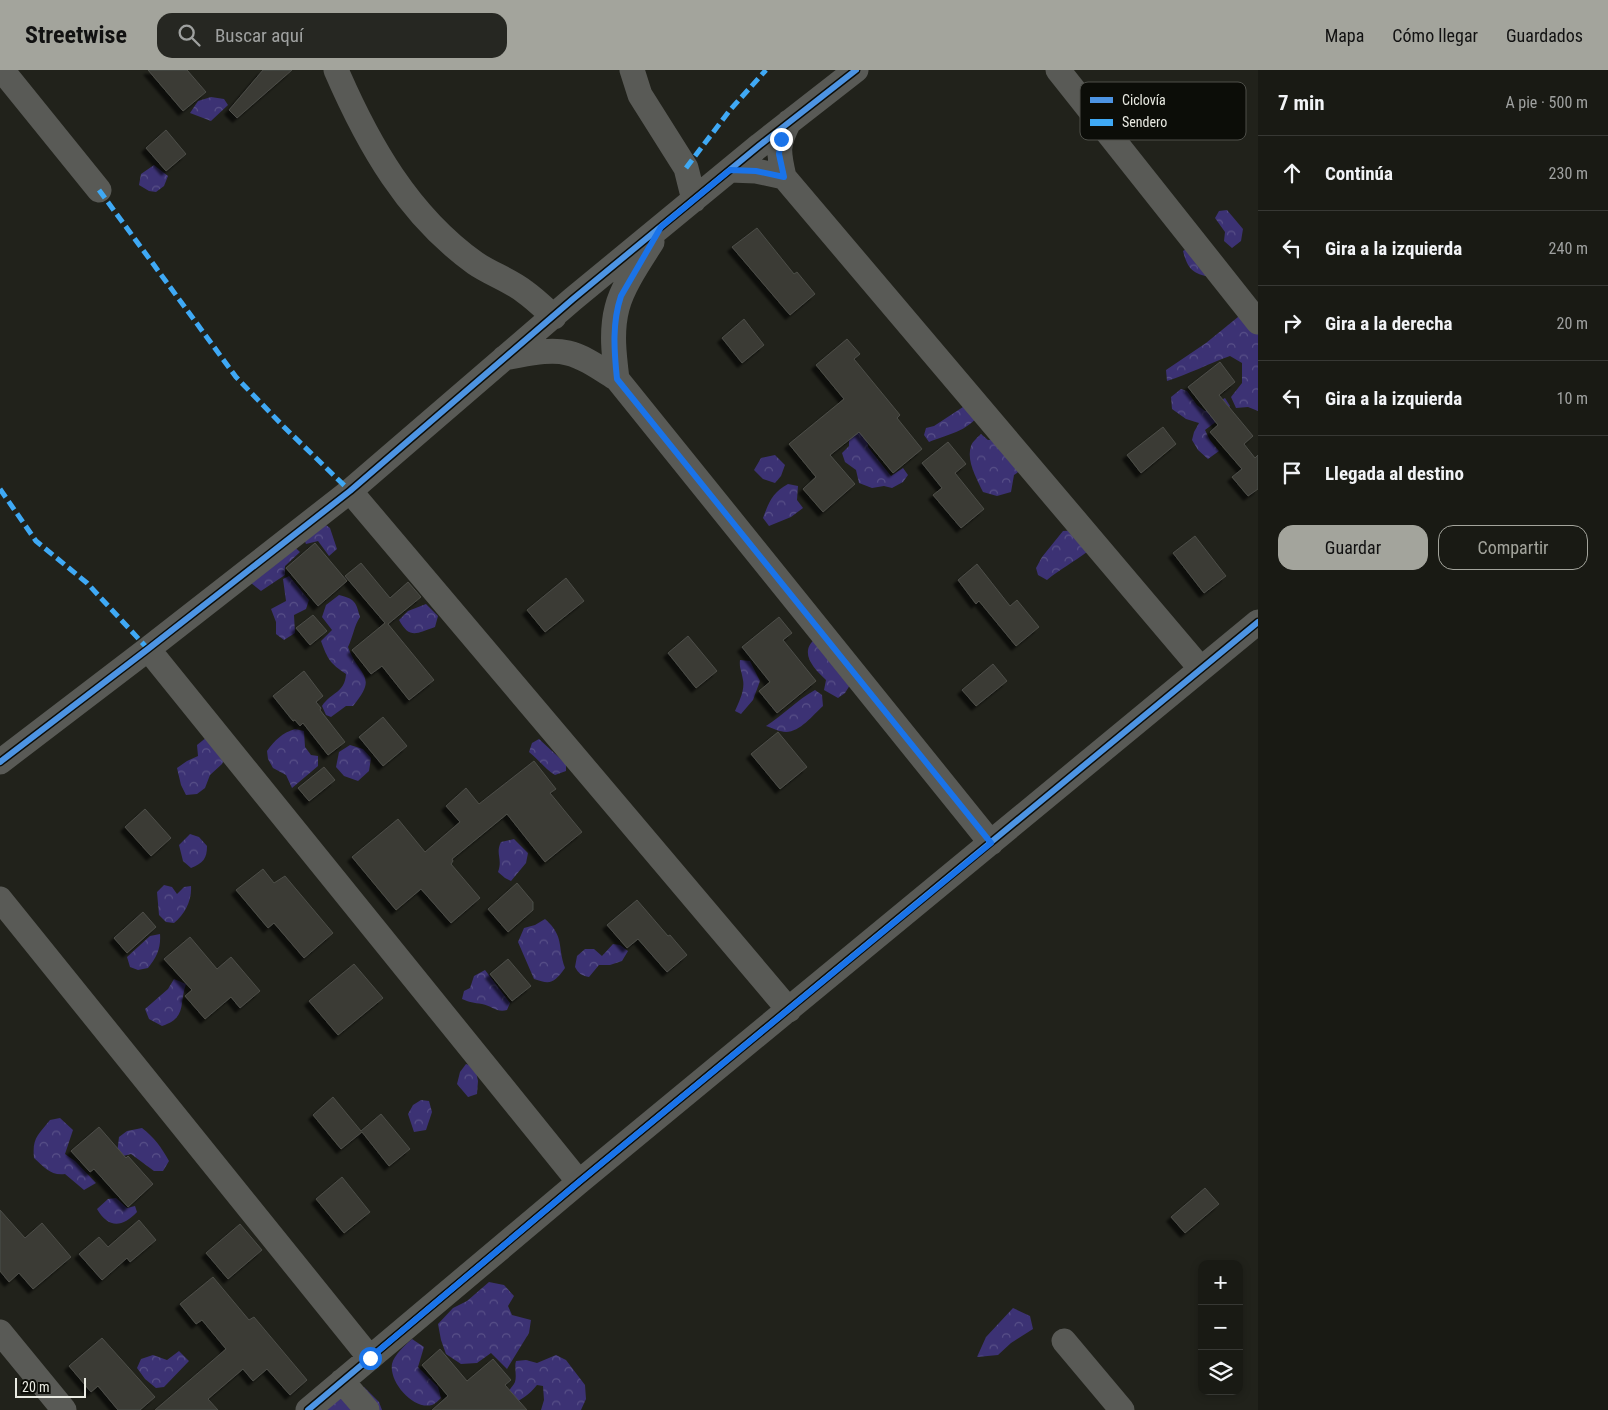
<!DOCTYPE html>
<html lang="es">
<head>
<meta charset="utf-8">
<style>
  :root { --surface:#191a14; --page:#262722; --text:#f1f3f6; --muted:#9fa1a0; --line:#373834; --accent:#a3a49c }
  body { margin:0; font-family:"Roboto Condensed",sans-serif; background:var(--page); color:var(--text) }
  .controls { position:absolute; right:15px; bottom:15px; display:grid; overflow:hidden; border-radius:10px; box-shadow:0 2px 8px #0003 }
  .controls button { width:45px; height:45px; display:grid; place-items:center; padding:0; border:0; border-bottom:1px solid var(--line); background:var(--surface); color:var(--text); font:25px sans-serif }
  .scale { position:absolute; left:15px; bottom:12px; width:71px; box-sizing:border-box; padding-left:5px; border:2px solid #e9eae2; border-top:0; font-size:14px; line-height:18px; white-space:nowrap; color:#e9eae2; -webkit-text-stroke:4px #0c0d08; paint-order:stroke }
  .stop { position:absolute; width:15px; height:15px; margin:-11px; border:4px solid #1a73e8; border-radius:50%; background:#fff }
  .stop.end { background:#1a73e8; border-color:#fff; box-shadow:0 1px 5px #0008 }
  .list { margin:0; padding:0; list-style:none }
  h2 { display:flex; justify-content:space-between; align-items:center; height:65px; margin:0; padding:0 20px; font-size:21px }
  h2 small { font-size:16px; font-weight:400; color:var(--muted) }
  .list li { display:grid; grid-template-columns:32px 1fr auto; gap:15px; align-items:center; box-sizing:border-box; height:75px; padding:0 20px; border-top:1px solid var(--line) }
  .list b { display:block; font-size:19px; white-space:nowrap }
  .list em { font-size:16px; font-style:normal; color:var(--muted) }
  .actions { display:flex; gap:10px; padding:15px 20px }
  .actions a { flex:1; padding:11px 0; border:1px solid var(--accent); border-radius:15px; text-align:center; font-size:18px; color:var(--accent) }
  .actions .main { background:var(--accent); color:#111 }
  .icon { flex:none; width:28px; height:28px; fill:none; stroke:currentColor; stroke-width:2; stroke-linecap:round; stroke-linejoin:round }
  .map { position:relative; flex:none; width:1258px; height:1340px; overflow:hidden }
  header { display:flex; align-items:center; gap:30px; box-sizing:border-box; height:70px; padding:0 25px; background:var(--accent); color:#111 }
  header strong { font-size:24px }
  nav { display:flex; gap:28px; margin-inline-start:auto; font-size:18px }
  .search { width:350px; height:45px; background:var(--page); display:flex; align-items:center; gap:12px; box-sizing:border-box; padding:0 18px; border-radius:15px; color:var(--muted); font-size:19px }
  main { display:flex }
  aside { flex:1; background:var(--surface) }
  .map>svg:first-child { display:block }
  .forest { fill:url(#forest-crowns) }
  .building { fill:#3b3b36; stroke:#4d4e48; filter:url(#shadow) }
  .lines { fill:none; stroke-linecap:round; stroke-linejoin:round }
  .minor { stroke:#595a56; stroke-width:25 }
  .quiet { stroke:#3fa9f5; stroke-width:5; stroke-dasharray:10 5; stroke-linecap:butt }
  .cycleway-casing { stroke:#0c0d08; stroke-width:9 }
  .cycleway { stroke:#4d94e3; stroke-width:6 }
  .route { stroke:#1a73e8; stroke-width:6 }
  .key { fill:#0c0d08; stroke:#4e4f49; stroke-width:1 }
  .key-label { font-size:14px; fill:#e9eae2 }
</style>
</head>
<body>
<header>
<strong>Streetwise</strong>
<div class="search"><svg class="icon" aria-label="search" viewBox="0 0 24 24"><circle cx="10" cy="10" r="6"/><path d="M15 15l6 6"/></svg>Buscar aquí</div>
<nav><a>Mapa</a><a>Cómo llegar</a><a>Guardados</a></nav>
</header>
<main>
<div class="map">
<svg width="1258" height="1340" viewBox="0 0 1258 1340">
  <defs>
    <pattern id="forest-crowns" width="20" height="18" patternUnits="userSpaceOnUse" patternTransform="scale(1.25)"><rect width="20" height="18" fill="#3c3274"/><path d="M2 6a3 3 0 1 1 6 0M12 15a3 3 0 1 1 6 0" fill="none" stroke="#585088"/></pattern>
    <filter id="shadow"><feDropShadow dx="-4.5" dy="4.5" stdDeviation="1" flood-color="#0009"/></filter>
  </defs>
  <rect width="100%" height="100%" fill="#21221b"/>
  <path class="forest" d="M211,27L224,29L228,35L211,51L190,43L198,31Z
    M154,95L168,106L164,116L156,122L149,121L139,115L141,104Z
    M1227,140L1243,159L1241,171L1232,178L1224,171L1225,162L1215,148L1219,141Z
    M1193,175L1214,208C1194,204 1188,201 1183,181Z
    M1247,242L1258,250V341L1248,337L1236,338L1231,327L1242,313V293L1230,286C1208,294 1189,304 1167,311L1166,300L1206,273L1238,247Z
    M1181,319L1187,321L1197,335L1205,341L1214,334L1225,328L1230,336L1225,345L1205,360L1210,370L1219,381L1208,389L1198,380L1192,370L1194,362L1199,353L1186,349L1172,339L1171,327Z
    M963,337L980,344C966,362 949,364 929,372L924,365L926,358L934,356Z
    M849,356L866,360L868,377L891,406L903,398L908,405L903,412L892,418L884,416L872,418L859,413L856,400L845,392L842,383L849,376Z
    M981,364L988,370L1002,369L1021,400L1014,405L1011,422L997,426L983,422C977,409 966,391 971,376C972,372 978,367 981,364Z
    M775,385L785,395L781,406L775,413L763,409L754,400L761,388Z
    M788,414L798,416L797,430L803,438L791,447L769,456L763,448C769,432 772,423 788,414Z
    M322,452L330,458L337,479L329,486L318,471L306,474L303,467Z
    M1078,460L1087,482C1074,492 1060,499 1047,510L1038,505L1036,498L1042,487L1063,461Z
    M285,468L300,482L285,496V505L261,521L251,513Z
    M289,506L309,530L306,539L294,545L295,563L284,570L276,564V552L271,539L286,531L283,509Z
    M339,525C355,529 356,532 360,547C354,556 353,567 348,577C359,607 379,605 353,636H346L331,647L326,645L322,636C331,622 345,623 346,604C330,593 328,590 321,571L332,560L322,547L326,535Z
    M426,534L438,546L435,557C417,563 410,570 399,550L408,541Z
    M819,566L855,607L845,623L838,628L824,620L826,610C812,597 797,580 819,566Z
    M740,590L750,591L760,611L753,630L741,644L735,641C739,632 745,620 743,610C742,602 739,598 740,590Z
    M815,620L822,625L823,636C813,645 800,662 786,662C780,662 772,658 766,656C783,645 797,630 815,620Z
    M295,659L304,661L305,677L311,685L318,686V696L292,718L286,705L273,698L268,689L267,681C275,670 282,663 295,659Z
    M207,667L229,679L222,694L210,705L205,718L197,724L186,725L181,715L177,698L187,691L198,686L197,675Z
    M539,669L566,694V701L555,705C545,699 539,690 529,682L532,673Z
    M350,675L363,679L371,688L369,701L358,711L344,706L336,697L339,682Z
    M190,764L199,767L207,776C207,789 203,793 191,798L183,791L179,775Z
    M514,769L528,783L526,793L511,811L505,808L498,802C503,788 495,784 501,772Z
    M164,815L172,817L177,824L184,817L191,816C192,830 185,844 174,853L166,852L159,845L157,822Z
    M545,849C565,867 557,876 565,898C554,913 551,915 534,909L518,872L524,858L535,855Z
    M160,864C161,878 157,887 148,898L138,900L130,897L127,887L150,866Z
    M613,874L620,875L628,881L622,891L610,895H599L589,907C582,906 578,903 575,897L577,886L585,879H594L602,886Z
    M485,900L510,933L507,940C497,943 492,936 482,934C474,933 469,932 462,929L464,921L470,918L474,906Z
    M174,909L186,914C179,934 187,948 162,956L149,949L145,939L168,919Z
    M466,994L475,997L478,1011L477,1024L468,1027L457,1014L460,1002Z
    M421,1030L429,1031L432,1042L426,1060L414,1062L408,1044L413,1035Z
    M60,1048L73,1060L65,1084L75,1091L96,1113L84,1120L65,1104C51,1106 44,1097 34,1088C32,1068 38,1065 50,1050Z
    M142,1058C154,1067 162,1078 169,1091L163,1101H154L131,1084L123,1086L117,1084L119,1067L127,1061Z
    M116,1128L127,1138L135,1136L137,1142C122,1158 108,1158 97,1139L108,1129Z
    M489,1212L504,1215L514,1226L508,1236L512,1245L531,1250L529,1263L507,1299L491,1283L477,1293L461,1294L446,1284L441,1270L438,1254L453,1238L467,1231Z
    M1013,1238L1030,1246L1033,1259L1011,1273L998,1285L977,1287L986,1267Z
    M412,1269L424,1277L418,1297L438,1317L441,1328C439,1330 435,1334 432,1335C413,1340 389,1312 392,1294C394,1285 405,1275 412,1269Z
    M179,1281L189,1291L164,1317L156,1318L145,1309L137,1298L141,1289L153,1285L167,1290Z
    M556,1285L566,1290L585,1315L586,1329L581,1340H541L544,1330L543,1316L537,1315C529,1325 521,1330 509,1336L502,1329C505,1324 512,1318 515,1312C517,1305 514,1297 516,1291L526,1290L537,1293Z
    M364,1317L379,1332L382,1340H324L331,1333Z"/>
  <path class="building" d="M148,0H187L206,22L183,41Z
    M263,0H292L237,48L229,40Z
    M166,60L186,84L166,101L146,78Z
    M757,158L794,204L797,202L815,224L790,245L732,177Z
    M744,249L764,275L742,293L722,268Z
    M847,269L860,284L854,289L900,345L897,348L922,379L893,403L859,362L830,385L855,414L823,442L803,419L816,407L789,374L844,329L816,295Z
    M1220,292L1235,312L1219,325L1253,366L1244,374L1255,388L1258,385V419L1248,426L1232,407L1242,399L1210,362L1218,355L1188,317Z
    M1163,357L1176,374L1141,403L1127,385Z
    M948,372L966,394L955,403L984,439L961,458L933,425L942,418L922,393Z
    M1195,466L1226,506L1204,523L1173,483Z
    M315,473L347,511L318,536L286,498Z
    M361,493L390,528L408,512L421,527L388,554L434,610L409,630L382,596L371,604L352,580L385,553L345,506Z
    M977,494L1010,536L1017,530L1039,557L1016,576L979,531L976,534L958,510Z
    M566,508L584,531L545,562L527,540Z
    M313,545L327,561L310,575L296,558Z
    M779,547L792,563L783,570L816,611L777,643L759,621L770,612L742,577Z
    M688,566L717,601L696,618L668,583Z
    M993,594L1007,611L976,636L962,620Z
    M304,601L323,626L316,632L321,638L320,640L345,672L328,685L303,653L300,656L295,650L293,651L273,626Z
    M383,647L407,676L383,696L359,667Z
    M778,662L807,697L780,719L751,684Z
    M534,691L556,719L550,723L582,762L545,792L507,744L452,789L453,791L451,794L480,828L451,853L421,819L396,840L352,787L398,749L425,782L460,752L446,736L466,718L479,734Z
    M324,697L335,710L309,731L298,718Z
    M145,739L171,768L151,786L125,757Z
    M263,799L274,813L285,806L333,863L304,888L274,853L268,858L236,820Z
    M517,813L533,832V840L508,862L488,839Z
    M637,830L668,866L670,865L687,885L667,902L638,869L627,878L607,855Z
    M143,842L156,857L127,883L114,868Z
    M190,867L217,899L231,887L260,921L240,938L231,927L205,949L185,926L192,920L164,889Z
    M508,889L531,916L512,931L490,904Z
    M354,894L383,928L338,965L309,931Z
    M333,1027L361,1061L381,1044L410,1079L389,1096L362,1062L341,1079L313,1045Z
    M99,1057L126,1088L128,1086L153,1114L128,1137L94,1099L90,1102L71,1081Z
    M342,1107L370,1142L344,1163L316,1129Z
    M1205,1118L1219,1134L1185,1163L1171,1147Z
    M0,1140L25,1168L42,1153L71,1187L33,1219L19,1203L9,1212L0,1201Z
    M139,1150L156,1170L130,1192L127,1188L102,1210L79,1184L99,1167L108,1177Z
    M240,1154L262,1180L228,1209L206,1183Z
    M213,1207L249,1250L254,1247L307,1310L290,1325L267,1299L253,1311L243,1299L208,1329L218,1340H155L226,1279L202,1250L196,1254L180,1234Z
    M102,1268L155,1327L140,1340H118L98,1316L91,1322L69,1296Z
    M440,1279L467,1311L493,1289L511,1310L505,1315L527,1340H432L448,1326L422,1295Z"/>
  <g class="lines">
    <path class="minor" d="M2,0L99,120
      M336,0C368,74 408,145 475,193C491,204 510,210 525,222C535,229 544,238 554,247
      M632,0L640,25L686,98L694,130
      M1058,0L1258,252
      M789,52C777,75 778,81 784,107L1201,599
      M730,100L756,101L784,107
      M652,172C640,191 622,217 617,238C611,261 614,285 617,309L991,773
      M504,288C524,285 548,278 568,283C585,287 601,299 617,309
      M350,421L789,940
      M148,579L579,1112
      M0,692L148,579L350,421L573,229L760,75L856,0
      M0,829L370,1288
      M0,1262L64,1340
      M1064,1271L1122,1340
      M342,1311L367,1340
      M308,1340L579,1112L1258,552"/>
    <path class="quiet" d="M686,98L730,40L766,0
      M99,120L236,307L284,357L350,421
      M0,419L36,471L87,513L148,579"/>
    <g class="cycleway-casing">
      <path id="cycleway" d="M0,692L148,579L350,421L573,229L760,75L856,0
        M308,1340L579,1112L1258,552"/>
    </g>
    <use href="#cycleway" class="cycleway"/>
  </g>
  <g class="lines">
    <path class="route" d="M370,1288L579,1112L991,773L617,309C614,280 612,253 621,226L661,157L730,100L756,101L784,107L779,84L781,69"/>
  </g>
  <rect x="1080" y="12" width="166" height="58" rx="8" class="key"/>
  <rect x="1090" y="27" width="23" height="6" fill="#4d94e3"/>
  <rect x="1090" y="49" width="23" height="7" fill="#3fa9f5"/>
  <g class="key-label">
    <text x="1122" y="35">Ciclovía</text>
    <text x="1122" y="57">Sendero</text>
  </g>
</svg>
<div class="controls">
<button>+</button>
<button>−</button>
<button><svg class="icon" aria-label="layers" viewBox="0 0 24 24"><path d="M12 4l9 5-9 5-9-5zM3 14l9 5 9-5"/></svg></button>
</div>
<div class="scale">20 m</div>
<div class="stop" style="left:370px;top:1288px"></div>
<div class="stop end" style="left:781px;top:69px"></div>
</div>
<aside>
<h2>7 min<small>A pie · 500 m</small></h2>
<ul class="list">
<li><svg class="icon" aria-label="ahead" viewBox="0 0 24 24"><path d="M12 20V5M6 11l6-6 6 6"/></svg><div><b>Continúa</b></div><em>230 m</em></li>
<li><svg class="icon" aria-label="left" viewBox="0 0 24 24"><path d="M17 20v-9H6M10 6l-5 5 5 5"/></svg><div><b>Gira a la izquierda</b></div><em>240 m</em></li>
<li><svg class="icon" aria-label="right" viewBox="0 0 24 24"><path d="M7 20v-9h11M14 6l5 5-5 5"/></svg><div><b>Gira a la derecha</b></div><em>20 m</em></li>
<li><svg class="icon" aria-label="left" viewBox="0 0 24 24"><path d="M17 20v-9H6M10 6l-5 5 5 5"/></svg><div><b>Gira a la izquierda</b></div><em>10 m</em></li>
<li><svg class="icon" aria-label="arrive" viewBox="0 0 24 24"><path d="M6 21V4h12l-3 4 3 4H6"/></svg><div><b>Llegada al destino</b></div></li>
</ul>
<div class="actions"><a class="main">Guardar</a><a>Compartir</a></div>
</aside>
</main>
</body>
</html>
